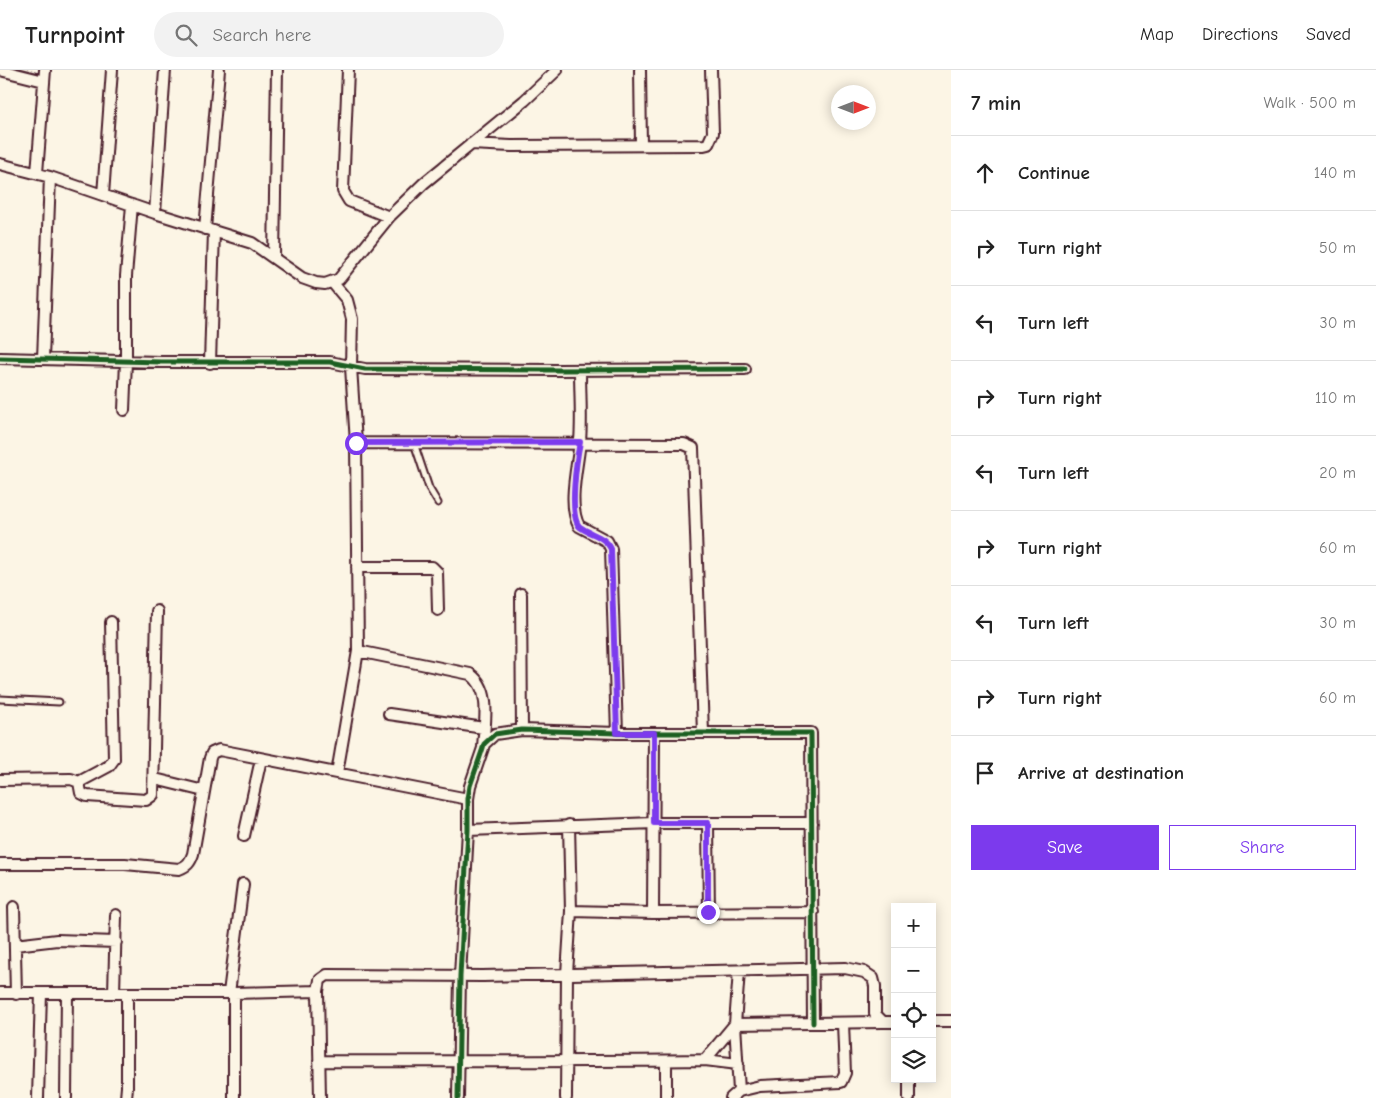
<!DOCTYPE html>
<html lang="en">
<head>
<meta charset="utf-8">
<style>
  :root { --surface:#fff; --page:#f2f2f2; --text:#222; --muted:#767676; --line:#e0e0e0; --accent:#7c3aed }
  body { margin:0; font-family:"Comic Neue",sans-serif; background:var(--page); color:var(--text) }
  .controls { position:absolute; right:15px; bottom:15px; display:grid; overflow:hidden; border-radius:0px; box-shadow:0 2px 12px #0003 }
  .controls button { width:45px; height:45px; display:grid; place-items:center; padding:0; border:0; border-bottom:1px solid var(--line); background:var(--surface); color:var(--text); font:25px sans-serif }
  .compass { position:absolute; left:831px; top:15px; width:45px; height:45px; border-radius:50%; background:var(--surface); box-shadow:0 2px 12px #0003; rotate:90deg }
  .stop { position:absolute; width:15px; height:15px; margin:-11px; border:4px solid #7c3aed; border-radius:50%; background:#fff }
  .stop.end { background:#7c3aed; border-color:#fff; box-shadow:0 1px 5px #0008 }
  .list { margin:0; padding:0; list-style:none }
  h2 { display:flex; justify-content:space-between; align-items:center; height:65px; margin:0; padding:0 20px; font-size:21px }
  h2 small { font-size:16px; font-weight:400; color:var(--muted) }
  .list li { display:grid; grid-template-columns:32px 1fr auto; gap:15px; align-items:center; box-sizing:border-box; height:75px; padding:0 20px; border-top:1px solid var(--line) }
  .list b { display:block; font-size:19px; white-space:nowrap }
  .list em { font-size:16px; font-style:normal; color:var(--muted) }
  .actions { display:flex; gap:10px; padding:15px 20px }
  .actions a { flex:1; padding:11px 0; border:1px solid var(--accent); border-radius:0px; text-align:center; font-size:18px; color:var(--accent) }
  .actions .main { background:var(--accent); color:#fff }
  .icon { flex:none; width:28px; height:28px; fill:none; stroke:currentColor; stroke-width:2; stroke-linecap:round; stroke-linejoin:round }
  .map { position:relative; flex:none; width:951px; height:1028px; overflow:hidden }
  header { display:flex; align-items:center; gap:30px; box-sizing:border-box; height:70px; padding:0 25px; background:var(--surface); border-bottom:1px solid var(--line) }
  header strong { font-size:24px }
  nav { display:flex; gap:28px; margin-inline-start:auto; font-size:18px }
  .search { width:350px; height:45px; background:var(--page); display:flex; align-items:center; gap:12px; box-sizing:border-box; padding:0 18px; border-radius:28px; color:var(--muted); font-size:19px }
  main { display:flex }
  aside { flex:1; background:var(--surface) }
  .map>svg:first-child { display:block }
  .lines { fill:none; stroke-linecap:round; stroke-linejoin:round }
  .lane-casing { stroke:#4a1f2b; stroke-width:9 }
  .street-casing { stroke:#4a1f2b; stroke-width:14 }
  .lane { stroke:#fcf5e5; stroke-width:5 }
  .street { stroke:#fcf5e5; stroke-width:10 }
  .cycleway-casing { stroke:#fcf5e5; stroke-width:8 }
  .cycleway { stroke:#1b5e20; stroke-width:5 }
  .route { stroke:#7c3aed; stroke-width:6 }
</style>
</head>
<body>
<header>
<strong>Turnpoint</strong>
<div class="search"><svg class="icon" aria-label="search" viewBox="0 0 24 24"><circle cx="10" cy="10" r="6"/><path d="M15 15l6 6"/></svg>Search here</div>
<nav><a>Map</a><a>Directions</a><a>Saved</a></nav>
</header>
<main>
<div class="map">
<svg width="951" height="1028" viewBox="0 0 951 1028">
  <rect width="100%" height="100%" fill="#fcf5e5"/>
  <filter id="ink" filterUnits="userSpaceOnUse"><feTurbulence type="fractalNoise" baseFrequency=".02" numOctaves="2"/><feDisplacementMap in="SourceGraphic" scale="10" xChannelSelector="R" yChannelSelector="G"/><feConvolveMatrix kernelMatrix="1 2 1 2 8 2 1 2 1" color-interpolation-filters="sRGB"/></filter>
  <g filter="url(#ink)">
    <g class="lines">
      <g class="lane-casing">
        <path id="lane" d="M414,373L429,418L438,433
          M0,629L59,632"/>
      </g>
      <g class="street-casing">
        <path id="street" d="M0,0L44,11
          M348,0L343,121L349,131L389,147
          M640,0L641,75
          M471,74L511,76L704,75L708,74L713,63L711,0
          M0,94L50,107L155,143L252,173L302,208L316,213L325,214L339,209L389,147L424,113L524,31L557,0
          M37,103L45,0
          M103,125L112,0
          M155,143L165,0
          M205,159L219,0
          M274,187L277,0
          M332,212L347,230L352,249L351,297L356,373L358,581L337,703
          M0,288L161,292H330L365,299L558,300L745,299
          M43,289L50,107
          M210,293L214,161
          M580,300C580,324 582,348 580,371C578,395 567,434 579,456L607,471L611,479L617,663
          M124,340L126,291V206L132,135
          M356,373L684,374L693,378L703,663
          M357,497H432L437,502L438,540
          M521,524L522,660
          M358,581L470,604C493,620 484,654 483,678
          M389,644L484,658
          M155,709L204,721
          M0,710L71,709L79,712L81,723L87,726L146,730L153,725L157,541
          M79,712L109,696L114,689L111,552
          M708,753L709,843
          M468,760L654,753H812
          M244,766L261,689
          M0,794H125L179,799C187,796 190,793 193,784L210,688L212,683L219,680L468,729
          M14,837L16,924
          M571,841L653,843L813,842
          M653,843L654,663
          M15,875L57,870L116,872
          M0,923H234L318,921
          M114,923L116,845
          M229,923L243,814
          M234,923V1028
          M932,951H951
          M705,990L738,994
          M319,991C448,991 577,992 705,990L735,954L883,952
          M666,991V1028
          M739,1021L735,954L739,901
          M38,1028L41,923
          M66,1028L67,923
          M126,1028L127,1017V923
          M320,1028L318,921L320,910L327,905L483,906L845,898L864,902L873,908L875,916V944L883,952H895
          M458,1028L460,906L468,760V729L470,716L483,678L484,674L495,664L522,660L617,663H811L813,953
          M566,1028L567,904L571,841L569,755
          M731,1028L739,1021L760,1016L841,1012L845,1003L843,953
          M909,1028V1009"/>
      </g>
      <use href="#lane" class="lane"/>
      <use href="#street" class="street"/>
      <g class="cycleway-casing">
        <path id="cycleway" d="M0,288L161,292H330L365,299L558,300L745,299
          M458,1028L460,906L468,760V729L470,716L483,678L484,674L495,664L522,660L617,663H811L813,953"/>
      </g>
      <use href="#cycleway" class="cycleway"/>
    </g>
  </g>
  <g class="lines" filter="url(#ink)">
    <path class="route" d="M356,373L580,372C577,387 568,447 580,457C591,465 605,466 611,479L617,663H654V753H708V842"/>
  </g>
</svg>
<div class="controls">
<button>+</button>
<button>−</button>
<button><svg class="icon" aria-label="locate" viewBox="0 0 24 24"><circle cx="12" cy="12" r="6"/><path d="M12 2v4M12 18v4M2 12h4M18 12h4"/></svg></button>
<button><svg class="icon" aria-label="layers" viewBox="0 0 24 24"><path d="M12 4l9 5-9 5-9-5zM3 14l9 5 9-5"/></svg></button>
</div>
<svg class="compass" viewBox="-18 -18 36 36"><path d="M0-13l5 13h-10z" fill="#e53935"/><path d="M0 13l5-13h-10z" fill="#767676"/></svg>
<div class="stop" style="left:356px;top:373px"></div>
<div class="stop end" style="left:708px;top:842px"></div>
</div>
<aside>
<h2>7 min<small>Walk · 500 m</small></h2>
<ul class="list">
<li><svg class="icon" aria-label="ahead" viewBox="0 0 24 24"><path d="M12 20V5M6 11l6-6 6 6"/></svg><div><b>Continue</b></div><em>140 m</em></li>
<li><svg class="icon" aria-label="right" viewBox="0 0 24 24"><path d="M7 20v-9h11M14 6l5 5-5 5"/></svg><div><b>Turn right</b></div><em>50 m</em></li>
<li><svg class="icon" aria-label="left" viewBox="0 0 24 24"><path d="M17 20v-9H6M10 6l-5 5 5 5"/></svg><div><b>Turn left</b></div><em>30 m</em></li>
<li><svg class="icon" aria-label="right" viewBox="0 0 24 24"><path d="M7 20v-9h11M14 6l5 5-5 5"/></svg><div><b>Turn right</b></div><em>110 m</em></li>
<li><svg class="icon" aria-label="left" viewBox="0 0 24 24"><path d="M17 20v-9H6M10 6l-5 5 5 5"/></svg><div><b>Turn left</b></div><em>20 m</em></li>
<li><svg class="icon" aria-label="right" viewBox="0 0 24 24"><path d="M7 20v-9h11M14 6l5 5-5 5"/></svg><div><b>Turn right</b></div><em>60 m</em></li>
<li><svg class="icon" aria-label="left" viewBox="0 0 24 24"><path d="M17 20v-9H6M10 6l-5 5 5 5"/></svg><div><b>Turn left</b></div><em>30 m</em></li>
<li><svg class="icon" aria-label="right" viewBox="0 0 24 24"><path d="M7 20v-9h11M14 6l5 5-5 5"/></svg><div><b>Turn right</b></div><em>60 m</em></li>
<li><svg class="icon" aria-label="arrive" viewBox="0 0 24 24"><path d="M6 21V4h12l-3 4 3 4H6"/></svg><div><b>Arrive at destination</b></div></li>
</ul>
<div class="actions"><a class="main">Save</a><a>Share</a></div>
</aside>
</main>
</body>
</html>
